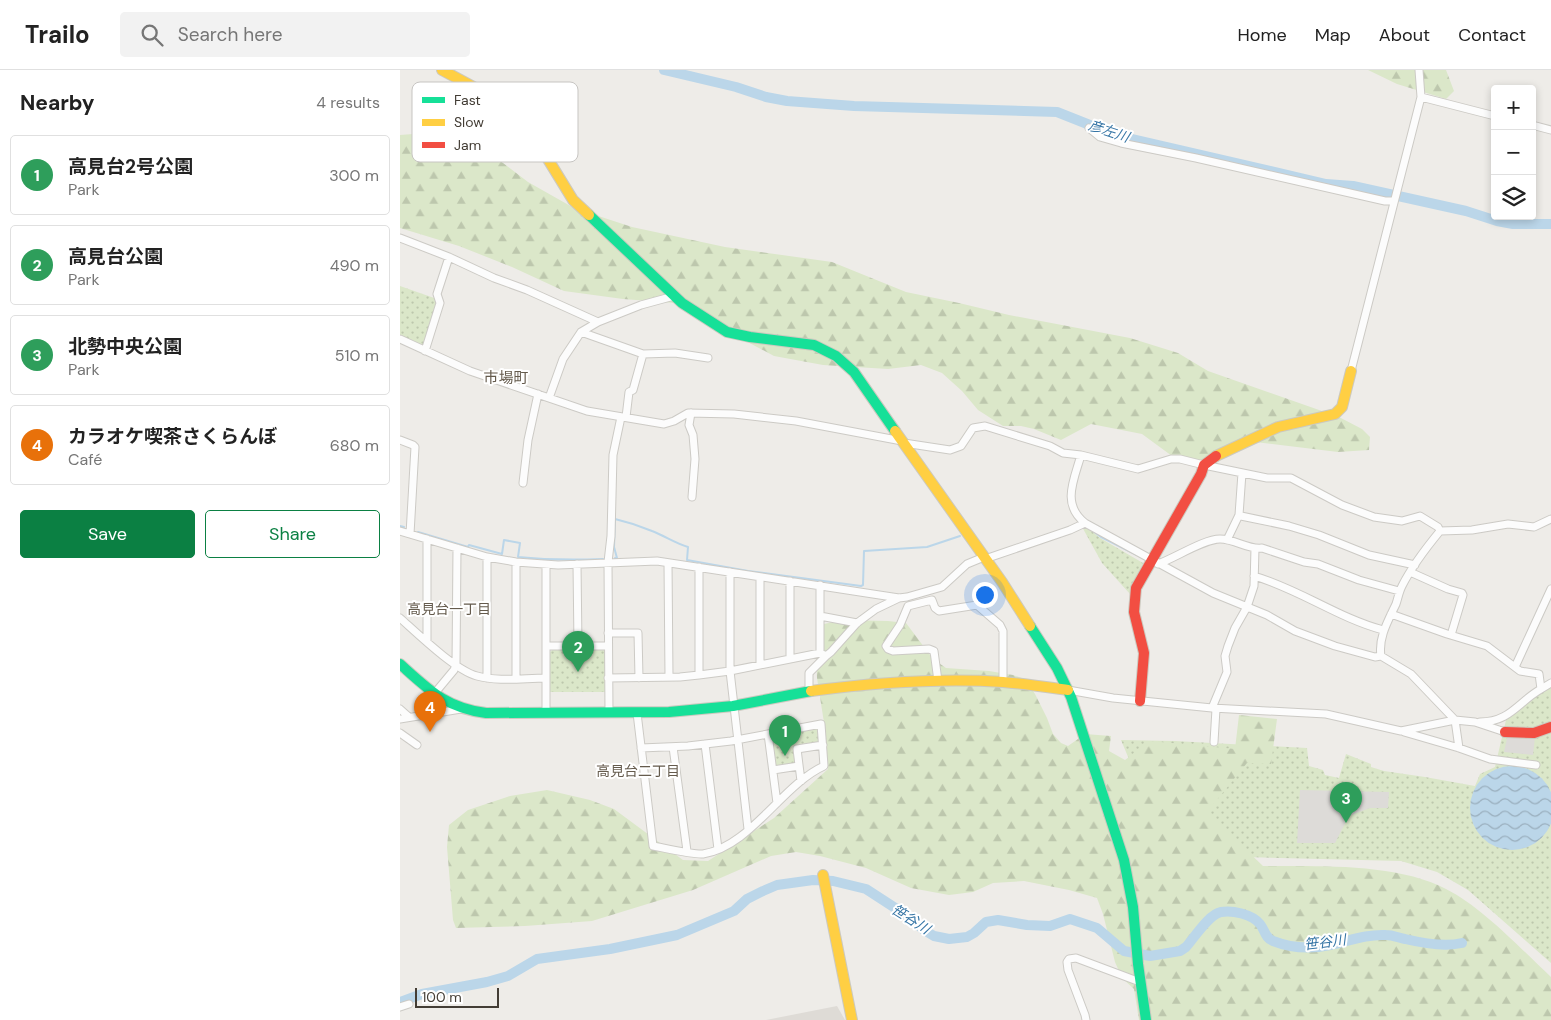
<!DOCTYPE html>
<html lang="en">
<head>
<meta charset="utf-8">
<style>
  :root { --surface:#fff; --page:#f2f2f2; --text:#222; --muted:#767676; --line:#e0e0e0; --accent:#0b8043 }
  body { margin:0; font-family:"DM Sans","Noto Sans JP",sans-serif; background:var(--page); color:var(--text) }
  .controls { position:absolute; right:15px; top:15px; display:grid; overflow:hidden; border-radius:5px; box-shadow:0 2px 8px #0003 }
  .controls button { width:45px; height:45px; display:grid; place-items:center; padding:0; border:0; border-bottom:1px solid var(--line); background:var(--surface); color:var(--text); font:25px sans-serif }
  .scale { position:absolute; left:15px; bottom:12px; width:84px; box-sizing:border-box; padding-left:5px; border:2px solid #433d35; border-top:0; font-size:14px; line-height:18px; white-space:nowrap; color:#433d35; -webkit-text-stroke:4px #fff; paint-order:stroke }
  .you { position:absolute; left:584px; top:524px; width:18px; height:18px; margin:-12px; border:4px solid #fff; border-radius:50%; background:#1a73e8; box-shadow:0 0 0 8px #1a73e833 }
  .badge { display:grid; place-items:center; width:32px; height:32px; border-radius:50%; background:var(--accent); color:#fff; font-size:16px; font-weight:700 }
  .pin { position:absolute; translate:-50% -41px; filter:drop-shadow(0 1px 2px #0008) }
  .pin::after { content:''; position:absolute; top:26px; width:18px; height:15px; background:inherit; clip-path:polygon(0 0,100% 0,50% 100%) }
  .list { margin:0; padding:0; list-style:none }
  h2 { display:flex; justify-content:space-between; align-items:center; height:65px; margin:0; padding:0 20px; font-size:21px }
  h2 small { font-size:16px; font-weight:400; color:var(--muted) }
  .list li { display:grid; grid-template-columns:32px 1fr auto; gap:15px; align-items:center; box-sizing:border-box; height:80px; margin:0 10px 10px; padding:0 10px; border:1px solid var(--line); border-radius:5px }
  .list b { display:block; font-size:19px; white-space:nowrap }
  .list p { margin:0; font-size:16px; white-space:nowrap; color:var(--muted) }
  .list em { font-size:16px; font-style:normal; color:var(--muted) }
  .actions { display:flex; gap:10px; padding:15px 20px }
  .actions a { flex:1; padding:11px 0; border:1px solid var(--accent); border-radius:5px; text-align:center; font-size:18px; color:var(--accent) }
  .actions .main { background:var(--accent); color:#fff }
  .icon { flex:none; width:28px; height:28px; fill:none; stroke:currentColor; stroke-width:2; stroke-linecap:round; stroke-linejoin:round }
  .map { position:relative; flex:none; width:1151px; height:950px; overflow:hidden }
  header { display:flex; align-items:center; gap:30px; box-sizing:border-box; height:70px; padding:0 25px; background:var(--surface); border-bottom:1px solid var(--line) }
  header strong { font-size:24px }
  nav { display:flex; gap:28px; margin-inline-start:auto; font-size:18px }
  .search { width:350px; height:45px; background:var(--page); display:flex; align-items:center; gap:12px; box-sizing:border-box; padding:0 18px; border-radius:5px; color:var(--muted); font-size:19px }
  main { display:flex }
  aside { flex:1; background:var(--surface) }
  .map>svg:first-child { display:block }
  .industrial { fill:#dedbd6 }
  .green { fill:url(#green-dots) }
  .forest { fill:url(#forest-firs) }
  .parking { fill:#dddbd8 }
  .water { fill:url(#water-waves) }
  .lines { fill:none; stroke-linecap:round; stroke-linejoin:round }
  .stream { stroke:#bbd6e9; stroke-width:2 }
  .river { stroke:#bbd6e9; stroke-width:10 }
  .street-casing { stroke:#cccac5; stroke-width:9 }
  .fast-casing { stroke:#ccc9bf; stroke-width:12 }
  .slow-casing { stroke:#ccc9bf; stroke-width:12 }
  .jam-casing { stroke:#ccc9bf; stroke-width:12 }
  .street { stroke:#fcfcfc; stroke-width:7 }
  .fast { stroke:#16e098; stroke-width:10 }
  .slow { stroke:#ffcf43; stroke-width:10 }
  .jam { stroke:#f24e42; stroke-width:10 }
  .labels { text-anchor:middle; stroke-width:4; stroke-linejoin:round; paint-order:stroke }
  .water-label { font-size:14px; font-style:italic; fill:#3776a6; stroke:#fff }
  .neighbourhood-label { font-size:14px; fill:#655b4d; stroke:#fff }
  .quarter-label { font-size:15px; fill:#655b4d; stroke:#fff }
  .key { fill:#fff; stroke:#c7c5c2; stroke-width:1 }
  .key-label { font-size:14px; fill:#433d35 }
</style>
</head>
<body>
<header>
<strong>Trailo</strong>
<div class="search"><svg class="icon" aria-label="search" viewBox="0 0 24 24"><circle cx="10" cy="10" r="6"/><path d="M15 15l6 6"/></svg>Search here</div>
<nav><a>Home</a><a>Map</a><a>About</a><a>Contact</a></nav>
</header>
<main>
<aside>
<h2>Nearby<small>4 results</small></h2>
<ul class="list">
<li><span class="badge" style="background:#2e9e5b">1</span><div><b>高見台2号公園</b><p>Park</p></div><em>300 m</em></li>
<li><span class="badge" style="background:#2e9e5b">2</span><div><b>高見台公園</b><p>Park</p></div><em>490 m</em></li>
<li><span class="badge" style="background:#2e9e5b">3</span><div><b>北勢中央公園</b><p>Park</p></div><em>510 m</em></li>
<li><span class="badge" style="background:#e8710a">4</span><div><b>カラオケ喫茶さくらんぼ</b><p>Café</p></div><em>680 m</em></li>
</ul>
<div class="actions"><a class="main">Save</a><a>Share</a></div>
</aside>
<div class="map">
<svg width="1151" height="950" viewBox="0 0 1151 950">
  <defs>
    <pattern id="green-dots" width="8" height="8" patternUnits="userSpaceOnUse" patternTransform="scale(1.25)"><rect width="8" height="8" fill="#dbe7c9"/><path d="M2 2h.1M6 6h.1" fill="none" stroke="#bdc7ad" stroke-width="1.8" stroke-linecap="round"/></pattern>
    <pattern id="forest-firs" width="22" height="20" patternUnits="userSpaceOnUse" patternTransform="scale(1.25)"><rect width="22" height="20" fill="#dbe7c9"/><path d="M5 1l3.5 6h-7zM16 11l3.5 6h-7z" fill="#bdc7ad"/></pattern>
    <pattern id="water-waves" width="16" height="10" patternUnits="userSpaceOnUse" patternTransform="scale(1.25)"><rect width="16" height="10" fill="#bbd6e9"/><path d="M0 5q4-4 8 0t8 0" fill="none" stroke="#9aafbe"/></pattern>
  </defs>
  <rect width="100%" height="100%" fill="#eeece8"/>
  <path class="industrial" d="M437,936L445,950H366Z"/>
  <path class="green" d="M0,216L37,229L23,275L0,265Z
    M683,454L700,468L743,493L735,510L730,524L702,493L681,455Z
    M153,579H202L206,581V622H150V582Z
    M1151,613V893L1068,820L1037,802L1001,791L845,787L731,694L721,670L775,671L907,678L909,696L923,700L925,705L939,708L946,684L971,694V697L984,701L1025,707L1075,716L1080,704L1095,697L1106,650L1142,622Z
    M416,657L419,660L420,674L396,677L398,694L375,698L371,670L374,666Z"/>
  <path class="forest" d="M968,0H1046L1054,21L1046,29L997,14Z
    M26,63L49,67L73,77L99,90L128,112L174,138L232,157L325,177L432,192L506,222L559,233L609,245L730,268L778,283L808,301L939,347L962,359L970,367L969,380L938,382L855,372L825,385L801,390L772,386L742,364L691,354L661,370L634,359L621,356H603L578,340L562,321L542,303L521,295L488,299L423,295L374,286L275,233L223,229L164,221L112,197L59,176L0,158V65Z
    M442,550L488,551L506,553L533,589L546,598L589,601L613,605L625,609L635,624L647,648L653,664L661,673L668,676L685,664L711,666L709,681L725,690L750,671L835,679L839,645L877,649L871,694L847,693L807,742L863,796C918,796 998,793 1046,819C1082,837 1121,879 1151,907V950H739L734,919L722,908L715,892L703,844L697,828L669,820L624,811L593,813L573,822L549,825L511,818L466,798L420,786L396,782L371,786L293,820L192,851L125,856L56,858L53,850L47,777L49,755L68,740L110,726L147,720L190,730L214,739L283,790L308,791L374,748L428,699L425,659L417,608L416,570L424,554Z"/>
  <path class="parking" d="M1108,664L1135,667L1133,685L1104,682Z
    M900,720L989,722L988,738H970L949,746L935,773H897Z"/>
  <path class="water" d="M1070 738a42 42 0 1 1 84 0a42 42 0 1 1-84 0Z"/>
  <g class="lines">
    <path class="stream" d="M0,456L4,457
      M693,461L701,467L737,485
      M18,462L68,477L69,475L102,484L104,470L120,473L118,487C147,490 174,490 203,489
      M215,488H217L214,477L215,449C228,452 240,456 252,461C265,466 275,473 288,477L287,490L348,501L461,516L463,515L464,481L527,477L560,466"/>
    <path class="river" d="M264,0L336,17L366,27L387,31L454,36L657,42L715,65L926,114L953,116L1066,141L1097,151L1113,154H1151
      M0,932L22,924L87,912L108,906L137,889L210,879L277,865L334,841L347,829L363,821L377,815L413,810L433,811L466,819L506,845L524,860L534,866L549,869L567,867L574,863L586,852L598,850L627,855L650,856L670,849L697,858L724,881L750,886L780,881L786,877C794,868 809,844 821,842C832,840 852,844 860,854C865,860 865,868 873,871C891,878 912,879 930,875C949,871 966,864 986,865C993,865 999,868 1005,869C1022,873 1045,877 1062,873"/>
    <g class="street-casing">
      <path id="street" d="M1021,27L1095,46
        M1132,55L1151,60
        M689,58L700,67L721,73L796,88L985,131H994
        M0,168L49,187L37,224L40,233L25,281
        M49,187L94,208L127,220L198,252L181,262L163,289L149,328
        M198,252L241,235L274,226
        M181,262L243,284L275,283L308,288
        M0,269L70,301L187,341L264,354L274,351L288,343L334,344L396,351L502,371
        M951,301L1021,27L1019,0
        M291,343L289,355L293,365L295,389L292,427
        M226,347L229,322L233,320L243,284
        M0,370L13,375L15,377L10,464
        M504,373L550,380L561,376L573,358L585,356L650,376L663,383L681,385L738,399L771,389H780L804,395L867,408H891L942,435L974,447L1002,451L1020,446L1038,457L1040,461L1072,460L1108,454L1134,457L1151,449
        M681,385C674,410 661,434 685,453L813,523L867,545L895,561L935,576L975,587L981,586L1011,604L1055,650L1059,678
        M842,403L839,445L841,446L889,456L919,465L969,485L1015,495
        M123,413L128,370L138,324
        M0,461L87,487L116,492L158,495L257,491L499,528L507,527L542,517L567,494L584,487
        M27,469V571
        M827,470L839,445
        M585,489L670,460L685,453
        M116,492V608
        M268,493L269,607
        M177,494L178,576
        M758,494C775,488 804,469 820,469C835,469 848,480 862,478L904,492L918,494L959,510L999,521
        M299,497V605
        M330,502V601L348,759
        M1010,502L1048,519L1062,523L1063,525L1051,565
        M854,506C899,519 938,548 983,560
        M360,507V595
        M390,511V589
        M991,544L1047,564L1087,576L1120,601L1139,604L1141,619C1118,632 1110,652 1080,652
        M420,546L457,553
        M0,548C18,564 55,600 77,606C98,612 124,608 146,608
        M208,563H238L239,608
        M146,576H208
        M420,583V515
        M981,586C978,568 988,551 996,534C998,528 999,522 1002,516C1012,496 1026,478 1040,461
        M1115,597L1151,519
        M87,608V487
        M208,608L280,607L299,605L330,601L420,583L426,586L431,582L457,553L476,539L499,528
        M538,611L534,581L529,579L493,581L488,579L486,576L500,555L508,536L532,530L535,538L539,541L577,535L600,555L603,561V612
        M1141,619L1151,613
        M668,620L713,628L812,638L926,644L1001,661L1055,650L1075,652L1105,662
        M409,621V603L426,586
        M34,624L54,600L56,595L57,478
        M812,638L827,602L825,586L828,576L835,558L847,537L854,516L855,478
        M0,639L9,647
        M146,643V495
        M209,643L208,492L211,466L213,385L221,347
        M237,643L253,776C264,778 295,785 303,784C350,777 382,715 424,696L421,654L331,671L288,676L241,678
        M0,649L61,639
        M1004,662L1059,678L1090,689L1136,695
        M0,663L17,675
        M368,664L377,733
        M814,672L816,639
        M305,674L318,779
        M273,677L287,781
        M373,700L399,696
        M401,711L397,679L423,675
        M0,937L9,934
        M686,950L685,945L668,900L667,892L669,889L676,888L740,912"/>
    </g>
    <g class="fast-casing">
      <path id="fast" d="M189,145L282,233L327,262L350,267L414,275L436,286L454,302L495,361
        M630,556L657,598L671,627L724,790L733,837L738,894L746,950
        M0,594C29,620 46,638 86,643L269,642L333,636L411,621"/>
    </g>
    <g class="slow-casing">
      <path id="slow" d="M42,0L94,28L118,46L130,60L173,130L189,145
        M495,361L602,512L630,556
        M816,386L878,357L935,344L942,337L951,301
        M411,621C472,613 542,608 603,612C625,614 646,617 668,620
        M423,805L452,950"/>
    </g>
    <g class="jam-casing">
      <path id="jam" d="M740,631L744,583L734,542L736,518L801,404L804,395L816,386
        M1105,662L1134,663L1151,657"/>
    </g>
    <use href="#street" class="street"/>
    <use href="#fast" class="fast"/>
    <use href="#slow" class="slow"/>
    <use href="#jam" class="jam"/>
  </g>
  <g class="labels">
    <g class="water-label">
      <text transform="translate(709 61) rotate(18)" y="5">彦左川</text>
      <text transform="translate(511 849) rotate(32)" y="5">笹谷川</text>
      <text transform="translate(925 872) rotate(-7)" y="5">笹谷川</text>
    </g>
    <g class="neighbourhood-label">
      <text x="49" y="544">高見台一丁目</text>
      <text x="238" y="706">高見台二丁目</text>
    </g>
    <g class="quarter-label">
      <text x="106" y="313">市場町</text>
    </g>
  </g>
  <rect x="12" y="12" width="166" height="80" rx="8" class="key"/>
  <rect x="22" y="27" width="23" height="6" fill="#16e098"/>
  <rect x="22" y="49" width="23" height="7" fill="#ffcf43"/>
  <rect x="22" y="72" width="23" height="6" fill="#f24e42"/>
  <g class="key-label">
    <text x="54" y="35">Fast</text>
    <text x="54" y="57">Slow</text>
    <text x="54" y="80">Jam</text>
  </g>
</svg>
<div class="controls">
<button>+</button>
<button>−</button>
<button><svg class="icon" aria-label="layers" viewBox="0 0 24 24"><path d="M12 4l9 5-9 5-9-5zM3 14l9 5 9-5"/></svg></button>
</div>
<div class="scale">100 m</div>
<div class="you"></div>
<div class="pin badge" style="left:385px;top:686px;background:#2e9e5b">1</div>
<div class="pin badge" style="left:178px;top:602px;background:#2e9e5b">2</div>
<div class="pin badge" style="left:946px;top:753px;background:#2e9e5b">3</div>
<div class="pin badge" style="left:30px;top:662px;background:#e8710a">4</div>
</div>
</main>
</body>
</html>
